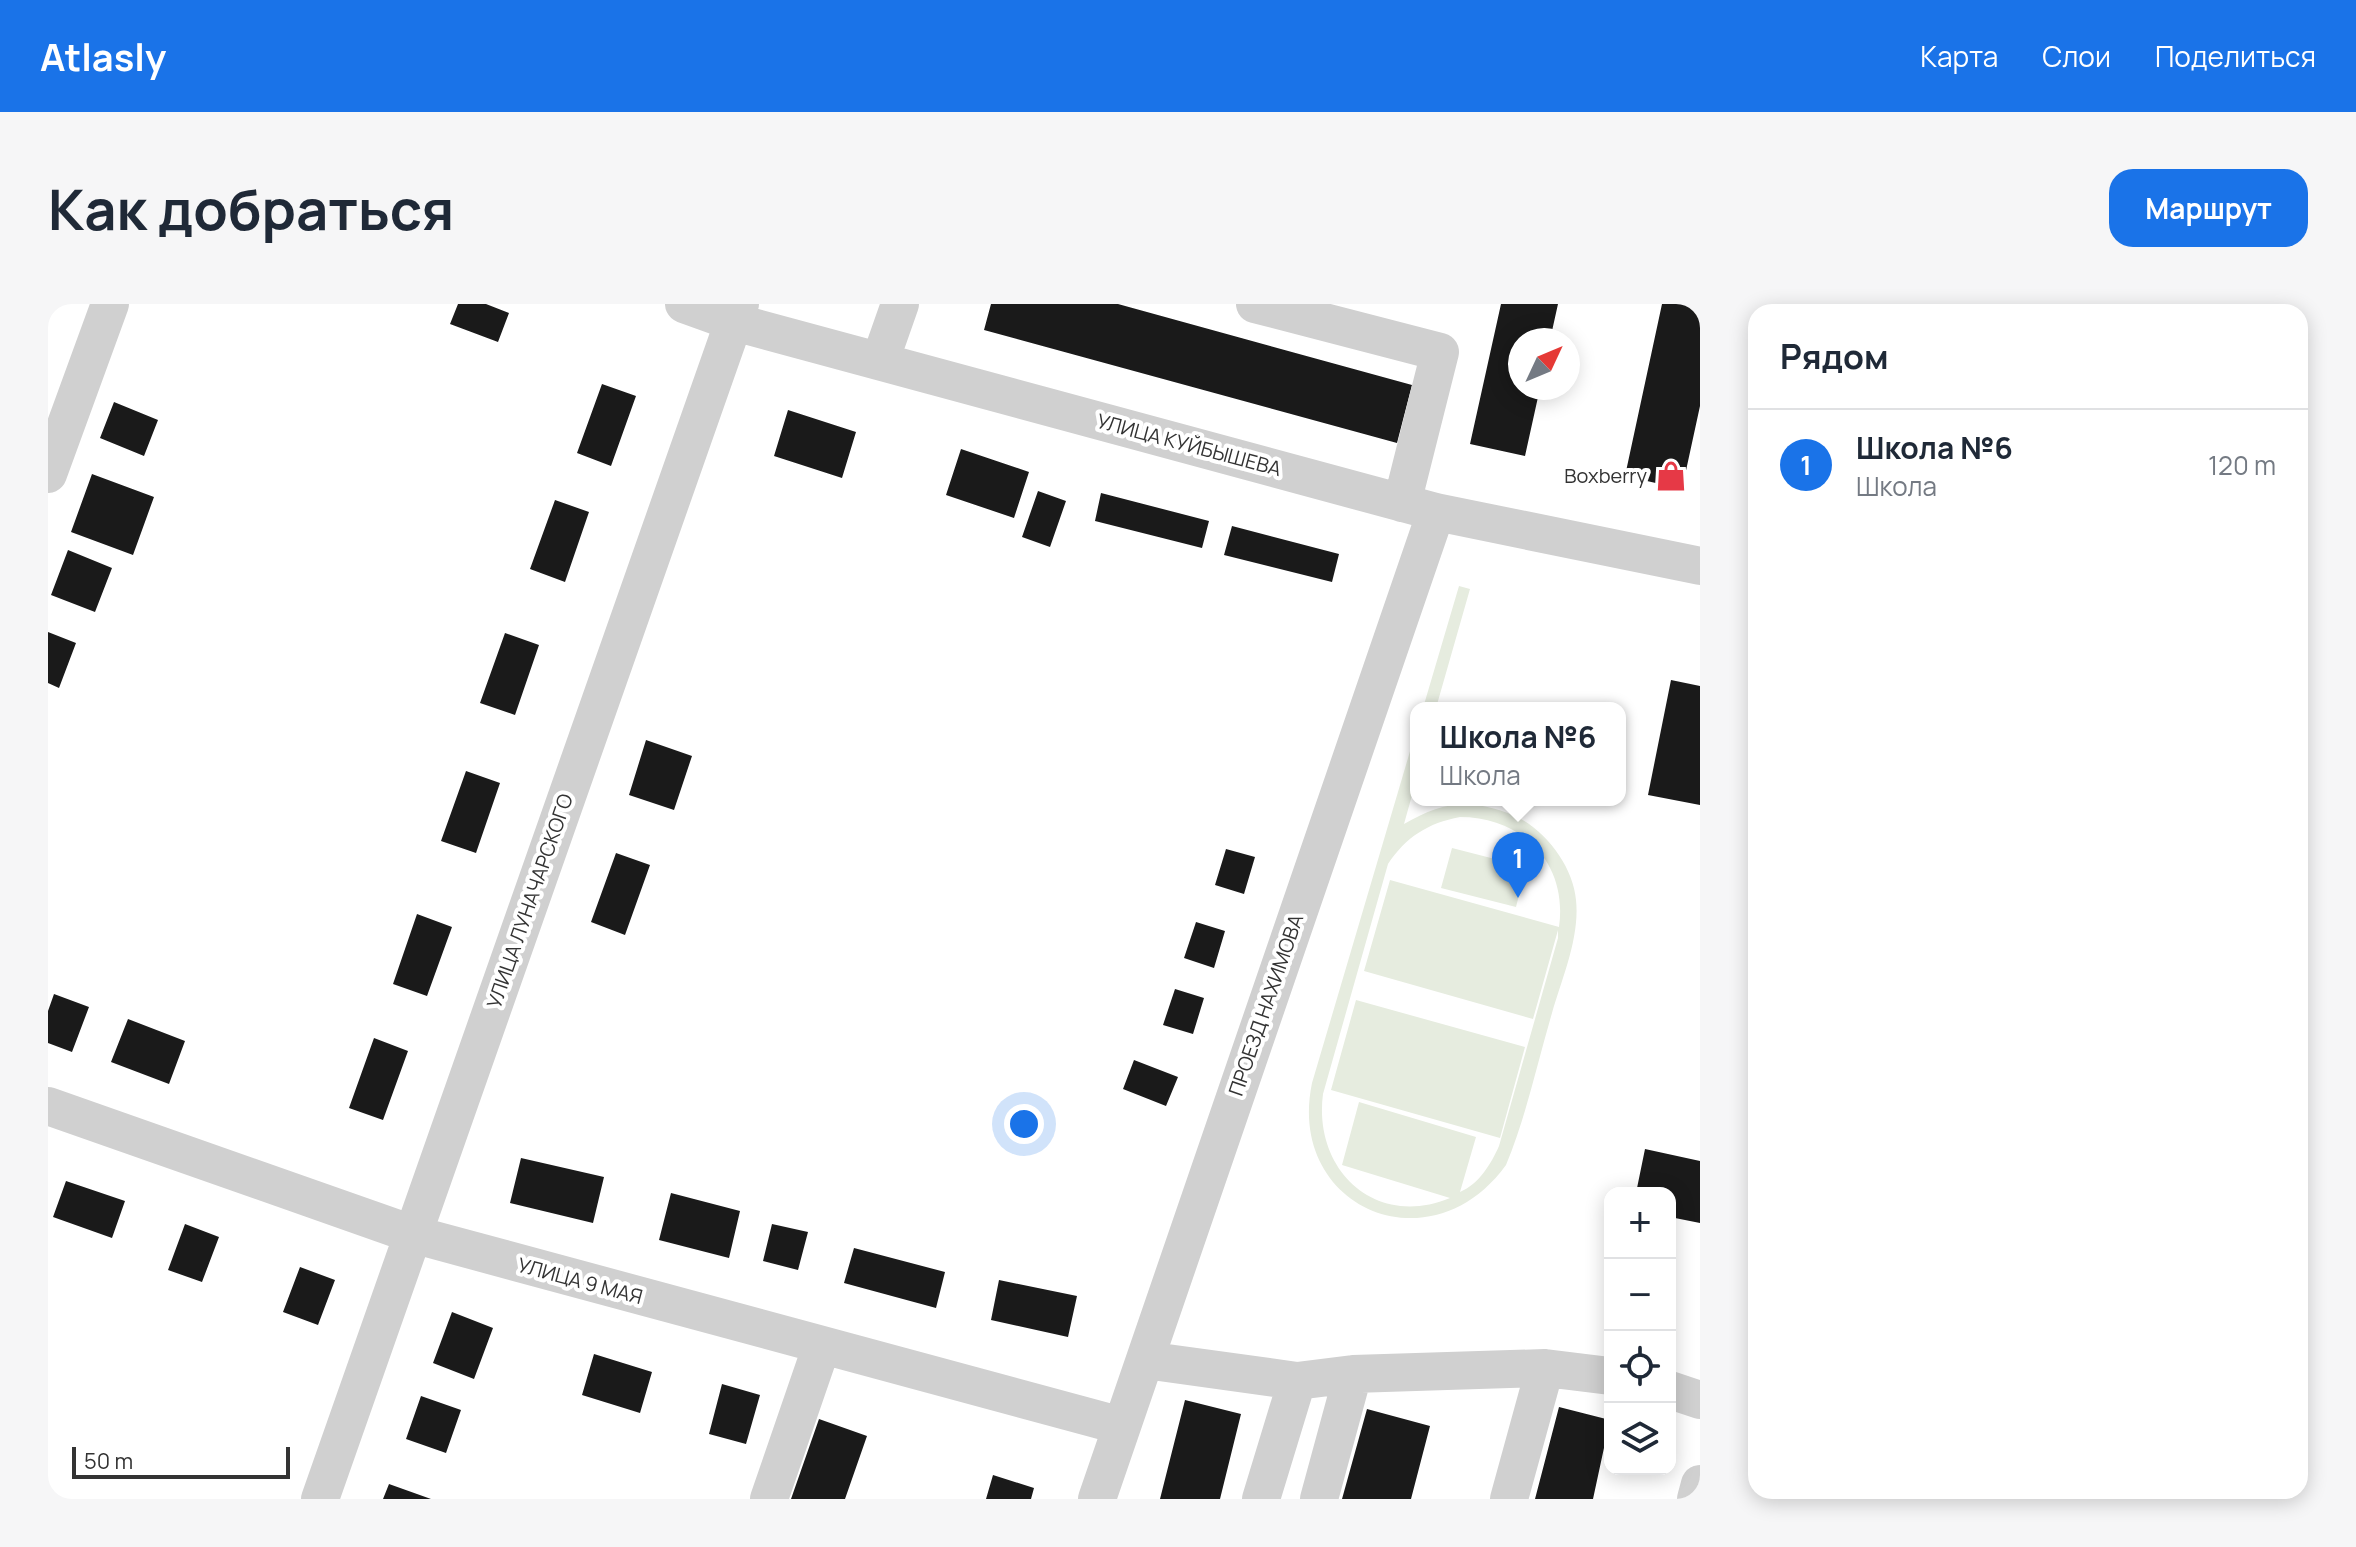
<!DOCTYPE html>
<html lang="ru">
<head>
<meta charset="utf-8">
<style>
  :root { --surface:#fff; --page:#f6f6f7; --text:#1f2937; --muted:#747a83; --line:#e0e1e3; --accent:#1a73e8 }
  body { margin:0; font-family:Manrope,sans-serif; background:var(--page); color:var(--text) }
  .controls { position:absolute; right:24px; bottom:24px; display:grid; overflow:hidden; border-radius:16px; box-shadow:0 4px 20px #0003 }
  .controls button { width:72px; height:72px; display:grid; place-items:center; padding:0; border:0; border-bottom:2px solid var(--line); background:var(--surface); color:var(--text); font:40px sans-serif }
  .compass { position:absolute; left:1460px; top:24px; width:72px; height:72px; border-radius:50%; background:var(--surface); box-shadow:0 4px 20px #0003; rotate:46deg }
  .scale { position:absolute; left:24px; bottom:20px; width:218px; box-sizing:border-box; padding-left:8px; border:4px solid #333; border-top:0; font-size:22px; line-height:28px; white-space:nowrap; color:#333; -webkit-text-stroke:6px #fff; paint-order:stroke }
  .you { position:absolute; left:976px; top:820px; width:28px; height:28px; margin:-20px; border:6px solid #fff; border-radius:50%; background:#1a73e8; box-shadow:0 0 0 12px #1a73e833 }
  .badge { display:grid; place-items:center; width:52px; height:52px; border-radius:50%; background:var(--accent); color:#fff; font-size:26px; font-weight:700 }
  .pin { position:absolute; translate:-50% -66px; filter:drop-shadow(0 2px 4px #0008) }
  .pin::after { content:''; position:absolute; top:42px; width:28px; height:24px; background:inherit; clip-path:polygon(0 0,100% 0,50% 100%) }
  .popup { position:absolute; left:1362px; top:398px; width:216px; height:104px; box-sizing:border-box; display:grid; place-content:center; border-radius:16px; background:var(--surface); filter:drop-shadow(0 2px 6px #0005); font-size:26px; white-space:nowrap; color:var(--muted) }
  .popup b { font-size:30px; color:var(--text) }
  .popup::after { content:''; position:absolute; left:50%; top:100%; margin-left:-16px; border:16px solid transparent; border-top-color:var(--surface) }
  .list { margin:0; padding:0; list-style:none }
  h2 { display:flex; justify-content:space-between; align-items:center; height:104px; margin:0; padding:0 32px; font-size:34px }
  h2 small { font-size:26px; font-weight:400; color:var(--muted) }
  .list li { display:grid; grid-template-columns:52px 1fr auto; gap:24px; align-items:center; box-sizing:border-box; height:112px; padding:0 32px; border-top:2px solid var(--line) }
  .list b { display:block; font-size:30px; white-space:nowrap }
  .list p { margin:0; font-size:26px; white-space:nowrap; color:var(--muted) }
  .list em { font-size:26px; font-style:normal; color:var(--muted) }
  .icon { flex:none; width:44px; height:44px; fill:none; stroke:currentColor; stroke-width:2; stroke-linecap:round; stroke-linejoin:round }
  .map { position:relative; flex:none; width:1652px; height:1195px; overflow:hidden; border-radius:24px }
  header { display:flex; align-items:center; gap:48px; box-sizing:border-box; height:112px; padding:0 40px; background:var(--accent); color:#fff }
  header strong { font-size:38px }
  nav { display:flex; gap:44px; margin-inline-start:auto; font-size:28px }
  .intro { display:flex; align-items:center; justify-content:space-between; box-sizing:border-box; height:192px; padding:0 48px }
  h1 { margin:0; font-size:56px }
  .button { padding:20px 36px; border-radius:24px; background:var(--accent); color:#fff; font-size:28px; font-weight:700 }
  main { display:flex; gap:48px; padding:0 48px }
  aside { flex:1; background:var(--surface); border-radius:24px; box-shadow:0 4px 20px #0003 }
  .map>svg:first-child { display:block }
  .green { fill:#e6ecdf; fill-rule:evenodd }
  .building { fill:#1a1a1a }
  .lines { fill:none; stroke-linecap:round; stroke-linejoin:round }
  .minor { stroke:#d0d0d0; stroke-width:38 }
  .labels { text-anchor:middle; stroke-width:8; stroke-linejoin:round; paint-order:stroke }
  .street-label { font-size:20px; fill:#333; stroke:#fff }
  .poi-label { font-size:20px; fill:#333; stroke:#fff; text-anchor:end }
</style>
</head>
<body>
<header>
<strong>Atlasly</strong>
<nav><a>Карта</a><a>Слои</a><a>Поделиться</a></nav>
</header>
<div class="intro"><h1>Как добраться</h1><a class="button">Маршрут</a></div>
<main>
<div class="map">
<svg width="1652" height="1195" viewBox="0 0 1652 1195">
  <rect width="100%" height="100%" fill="#fff"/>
  <path class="green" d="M1411,282L1422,285L1388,404H1375Z
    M1368,427V477L1356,520C1395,497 1422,494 1465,511C1497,525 1525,562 1528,596C1532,633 1514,674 1504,709C1489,760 1478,813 1458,861C1382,966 1238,903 1264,779ZM1412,513C1475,513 1520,560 1511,623L1342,576L1316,667L1485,715L1510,626V634L1451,842C1443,860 1431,880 1412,888L1428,833L1311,798L1294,861L1402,894C1327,925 1265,866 1275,790L1340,560C1358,533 1380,519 1412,513Z
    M1404,544L1478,563L1468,603L1393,584Z
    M1308,696L1477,743L1452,834L1283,786Z"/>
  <path class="building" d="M410,0H438L461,9L450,38L402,20Z
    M943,0H1070L1364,81L1349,139L936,26Z
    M1453,0H1510L1502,36H1472V84H1492L1477,152L1422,140Z
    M1614,0H1652V102L1634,185L1577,172Z
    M554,80L588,92L563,162L529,149Z
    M66,98L110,116L96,152L52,134Z
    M740,106L808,128L794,174L726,152Z
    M913,145L981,168L966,214L898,191Z
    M44,170L106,193L85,251L23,228Z
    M990,187L1018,197L1002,243L974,233Z
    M1053,189L1161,217L1154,244L1047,217Z
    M507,196L541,208L517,278L482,265Z
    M1184,222L1291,250L1284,278L1176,251Z
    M20,246L64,264L47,308L3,291Z
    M0,328L28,339L11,384L0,379Z
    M457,329L491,341L467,411L432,399Z
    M1623,376L1652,382V501L1600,491Z
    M598,436L644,452L626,506L581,491Z
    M418,467L452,479L428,549L393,537Z
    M1178,545L1207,553L1196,590L1167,581Z
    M568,549L602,561L577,631L543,618Z
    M369,610L404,623L379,692L345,680Z
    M1148,618L1177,627L1166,664L1136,654Z
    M1127,685L1156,694L1145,730L1115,721Z
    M6,690L41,703L24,748L0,739V707Z
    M80,715L137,737L121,780L63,758Z
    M326,734L360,747L335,816L301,804Z
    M1086,756L1130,773L1118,802L1075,785Z
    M1597,845L1652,857V919L1622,913V889H1588Z
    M473,854L556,873L545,919L462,899Z
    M18,877L77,897L64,934L5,913Z
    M623,889L692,907L681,954L611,936Z
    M137,920L171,933L154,978L120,966Z
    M724,920L760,928L750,966L715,957Z
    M806,944L897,968L888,1004L796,979Z
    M252,963L287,976L270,1021L235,1008Z
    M951,976L1029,992L1020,1033L943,1016Z
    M404,1008L445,1024L426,1075L385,1059Z
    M546,1050L604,1068L592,1109L534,1091Z
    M674,1080L712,1091L698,1140L661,1130Z
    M373,1092L413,1106L398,1149L358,1135Z
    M1137,1096L1193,1110L1172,1195H1112Z
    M1511,1103L1562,1116L1545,1195H1487Z
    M1319,1105L1382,1122L1363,1195H1294Z
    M771,1115L819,1132L797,1195H743Z
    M945,1171L986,1184L983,1195H938Z
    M341,1180L383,1195H335Z"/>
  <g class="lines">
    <path class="minor" d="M636,0L686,18L1388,208L1652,262
      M1207,0L1392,48L1354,199
      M832,57L852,0
      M0,170L62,0
      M0,802L364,930L1074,1122
      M1097,1056L1249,1077L1305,1070L1497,1064L1562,1072
      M1622,1086L1652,1096
      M272,1195L692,0
      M721,1195L773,1044
      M1049,1195L1388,208
      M1213,1195L1249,1077
      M1271,1195L1305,1070
      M1461,1195L1497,1064
      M1648,1195L1652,1180"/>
  </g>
  <defs>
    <g id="shop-bare" transform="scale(2.4)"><path d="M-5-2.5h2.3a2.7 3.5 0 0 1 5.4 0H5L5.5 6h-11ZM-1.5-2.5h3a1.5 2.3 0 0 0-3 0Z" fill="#e63946" stroke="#fff" stroke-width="2.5" paint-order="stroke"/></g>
  </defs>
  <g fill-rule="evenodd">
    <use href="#shop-bare" x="1623" y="172"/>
  </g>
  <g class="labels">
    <g class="street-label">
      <text transform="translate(1141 141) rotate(15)" y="7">УЛИЦА КУЙБЫШЕВА</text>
      <text transform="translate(482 597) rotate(-71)" y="7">УЛИЦА ЛУНАЧАРСКОГО</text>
      <text transform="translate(1218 701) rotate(-71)" y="7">ПРОЕЗД НАХИМОВА</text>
      <text transform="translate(532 977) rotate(15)" y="7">УЛИЦА 9 МАЯ</text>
    </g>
    <g class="poi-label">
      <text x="1599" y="179">Boxberry</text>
    </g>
  </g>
</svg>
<div class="controls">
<button>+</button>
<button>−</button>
<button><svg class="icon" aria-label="locate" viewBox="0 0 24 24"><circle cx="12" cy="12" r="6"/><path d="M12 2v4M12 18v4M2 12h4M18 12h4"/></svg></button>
<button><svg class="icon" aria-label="layers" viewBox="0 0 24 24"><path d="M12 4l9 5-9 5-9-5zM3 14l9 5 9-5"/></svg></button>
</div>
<svg class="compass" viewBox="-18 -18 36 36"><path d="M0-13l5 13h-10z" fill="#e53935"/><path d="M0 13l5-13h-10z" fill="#747a83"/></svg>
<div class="scale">50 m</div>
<div class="you"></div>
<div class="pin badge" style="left:1470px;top:594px">1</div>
<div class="popup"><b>Школа №6</b>Школа</div>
</div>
<aside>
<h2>Рядом<small></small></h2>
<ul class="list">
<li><span class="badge">1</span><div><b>Школа №6</b><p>Школа</p></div><em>120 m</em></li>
</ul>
</aside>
</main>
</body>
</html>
